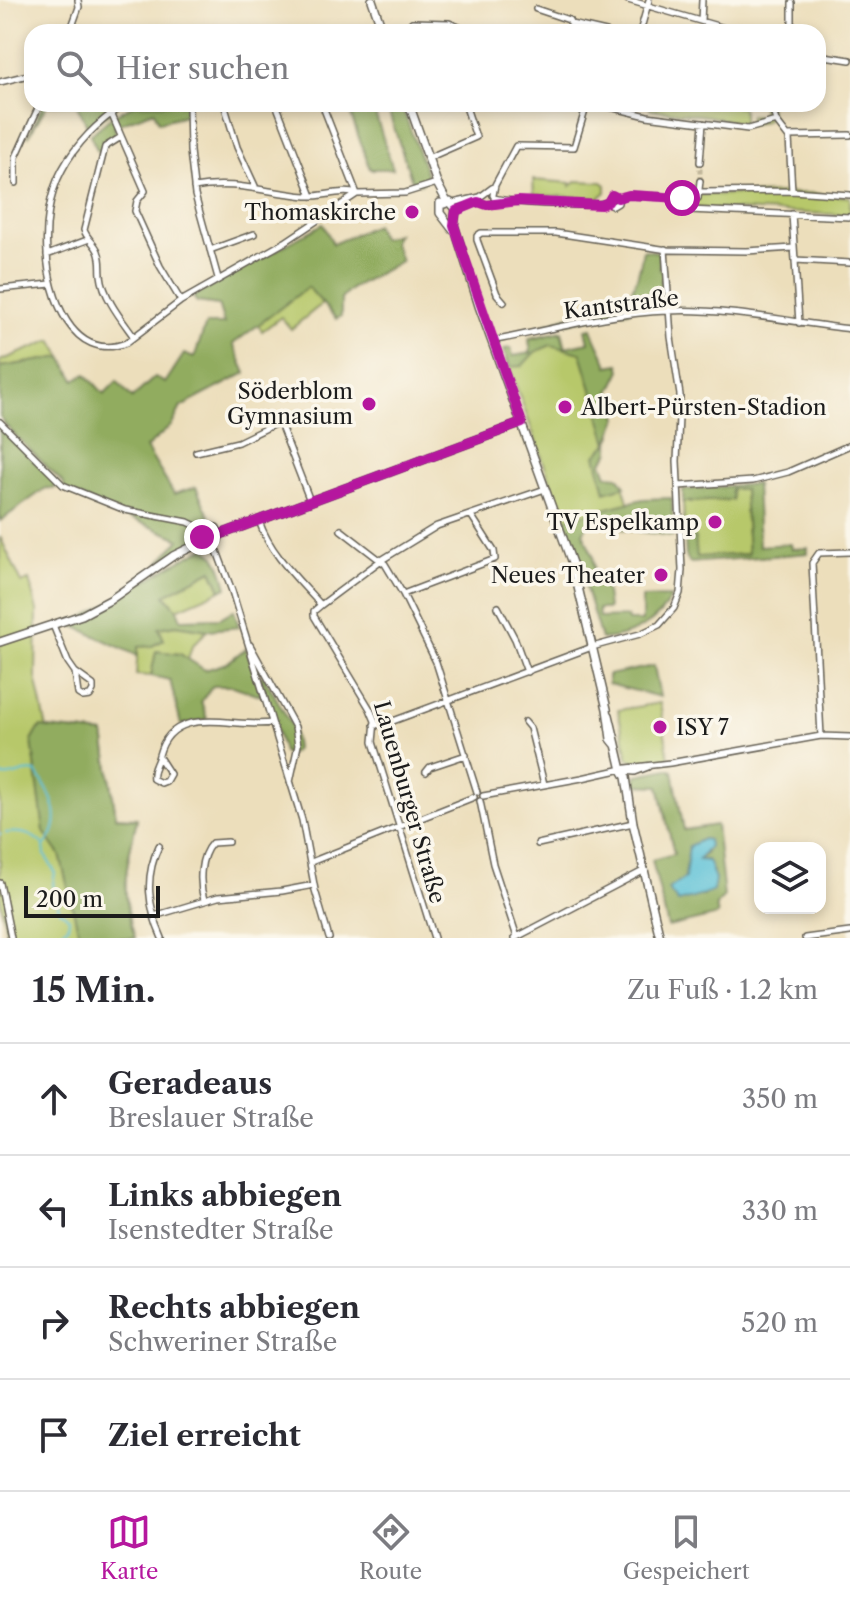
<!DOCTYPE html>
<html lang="de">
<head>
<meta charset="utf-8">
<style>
  :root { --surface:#fff; --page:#f7f7f7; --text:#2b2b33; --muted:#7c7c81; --line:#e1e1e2; --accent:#b5179e }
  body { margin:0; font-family:"Libre Caslon Text",serif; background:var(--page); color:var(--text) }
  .controls { position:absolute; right:24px; bottom:24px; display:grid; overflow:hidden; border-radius:16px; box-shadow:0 4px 12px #0003 }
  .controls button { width:72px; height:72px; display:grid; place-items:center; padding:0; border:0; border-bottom:2px solid var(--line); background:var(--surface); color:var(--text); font:40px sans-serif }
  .scale { position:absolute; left:24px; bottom:20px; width:136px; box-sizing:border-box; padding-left:8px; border:4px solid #1c1c1c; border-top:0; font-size:22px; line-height:28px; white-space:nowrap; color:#1c1c1c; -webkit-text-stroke:6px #fbf7ec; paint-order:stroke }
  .stop { position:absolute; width:24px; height:24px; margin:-18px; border:6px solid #b5179e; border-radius:50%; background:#fff }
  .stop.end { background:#b5179e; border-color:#fff; box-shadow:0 2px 8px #0008 }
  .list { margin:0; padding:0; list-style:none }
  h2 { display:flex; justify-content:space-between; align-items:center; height:104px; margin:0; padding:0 32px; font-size:34px }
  h2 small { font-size:26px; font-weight:400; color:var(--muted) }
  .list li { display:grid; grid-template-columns:52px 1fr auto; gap:24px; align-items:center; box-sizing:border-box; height:112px; padding:0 32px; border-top:2px solid var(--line) }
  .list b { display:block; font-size:30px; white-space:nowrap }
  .list p { margin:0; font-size:26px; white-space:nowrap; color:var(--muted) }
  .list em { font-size:26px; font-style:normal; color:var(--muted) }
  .icon { flex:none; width:44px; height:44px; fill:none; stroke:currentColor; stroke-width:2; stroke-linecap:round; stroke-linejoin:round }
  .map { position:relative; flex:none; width:850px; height:938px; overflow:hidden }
  .search { position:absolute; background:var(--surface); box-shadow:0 4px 12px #0003; left:24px; right:24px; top:24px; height:88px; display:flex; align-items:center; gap:20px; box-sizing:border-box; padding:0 28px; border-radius:24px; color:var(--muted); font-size:30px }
  .sheet { height:552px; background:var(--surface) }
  nav { display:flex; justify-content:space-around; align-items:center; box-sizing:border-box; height:112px; border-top:2px solid var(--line); background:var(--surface); font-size:22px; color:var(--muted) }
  nav a { display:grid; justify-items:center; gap:4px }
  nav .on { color:var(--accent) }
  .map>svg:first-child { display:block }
  .green { fill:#b7c86b; stroke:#6a7244; stroke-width:2 }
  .forest { fill:#91ac5f; stroke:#56643e; stroke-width:2; fill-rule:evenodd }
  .water { fill:#59c0d6; stroke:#3a6e79; stroke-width:2 }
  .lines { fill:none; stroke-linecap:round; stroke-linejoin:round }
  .stream { stroke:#59c0d6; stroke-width:2 }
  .street-tunnel { stroke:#c2b79b; stroke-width:5; stroke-dasharray:5 2.5; stroke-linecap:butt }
  .street-casing { stroke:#656054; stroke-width:8 }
  .secondary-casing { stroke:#656054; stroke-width:10 }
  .street { stroke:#fff; stroke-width:5 }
  .secondary { stroke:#fff; stroke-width:7 }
  .route { stroke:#b5179e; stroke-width:10 }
  .poi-dot { fill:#b5179e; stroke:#fbf7ec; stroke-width:3 }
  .labels { text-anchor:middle; stroke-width:7; stroke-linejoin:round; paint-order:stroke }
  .poi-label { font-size:22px; fill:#1c1c1c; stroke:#fbf7ec; text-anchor:end }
  .street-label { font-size:22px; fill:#1c1c1c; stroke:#fbf7ec }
</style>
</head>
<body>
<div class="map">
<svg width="850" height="938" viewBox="0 0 850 938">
  <rect width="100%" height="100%" fill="#fbf7ec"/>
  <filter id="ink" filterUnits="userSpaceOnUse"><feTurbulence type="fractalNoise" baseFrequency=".0125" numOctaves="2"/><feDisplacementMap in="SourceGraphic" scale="16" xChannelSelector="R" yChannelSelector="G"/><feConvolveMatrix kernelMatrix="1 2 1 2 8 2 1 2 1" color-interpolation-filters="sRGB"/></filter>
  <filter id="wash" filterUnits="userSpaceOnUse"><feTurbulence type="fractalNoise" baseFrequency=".006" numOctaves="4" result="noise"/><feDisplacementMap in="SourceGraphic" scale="32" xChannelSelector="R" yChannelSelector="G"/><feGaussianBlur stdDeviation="1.8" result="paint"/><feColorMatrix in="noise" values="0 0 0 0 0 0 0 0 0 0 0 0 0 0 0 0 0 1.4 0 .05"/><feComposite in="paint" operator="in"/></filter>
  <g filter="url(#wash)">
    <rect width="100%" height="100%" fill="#ecdebb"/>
    <path class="green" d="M650,104H735L736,107H743V122H749L750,115L762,118V104H769L770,114L765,121L750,125L709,116L650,109Z
      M533,180L571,183V186L576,181L602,182L606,185V192L599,198L534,195Z
      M808,193L850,197V215L689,208L683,203L687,195Z
      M309,286L323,303L291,329L281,317L262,331L258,325Z
      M562,331L566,348L584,344L613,434L600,459L601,475L623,485L629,505L596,514L567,527L506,358L531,353L529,338Z
      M52,340L62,357L0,367V361Z
      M744,488L748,554L696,558L695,538H685L683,502L731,500V489Z
      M0,537L22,583L29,580L37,611L36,677L48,734L67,730L104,734L116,817L137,818C126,867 119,888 135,938H7L0,897Z
      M212,570L221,590L177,609L165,594Z
      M176,625L208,630L192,646L188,659L180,654L156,651L151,676L136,675L138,647L152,646L164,640L158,628Z
      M660,703L669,759C655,760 640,765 628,758L618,710Z"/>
    <path class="forest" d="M43,104H120L89,129L76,104L47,105L28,137Z
      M135,104H185V115L159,122L154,111L114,126L117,135L105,142L99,154L90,135L114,115Z
      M347,104H372L393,169H370Z
      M386,104H401L427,175L425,181L420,184L412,181Z
      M323,224L333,244L375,225L381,238L397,234L393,241L401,261L352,288L341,299V316L336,319L308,287L233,344L246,373L181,407L172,425L146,448L174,494L196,487L212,522L199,529L195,537L196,542L159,563L180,539L64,490V484L6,426L0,416V367L62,357L75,380L86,374L104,394L117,381L132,398L155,377L165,383L184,354L194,358L206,324H224L218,305L197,302L193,297Z
      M643,250L659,252L660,270H664L665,278L661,279V299L666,300V306L631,307V310L623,312L622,308L616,309V313L545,327L544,324C557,321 569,316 582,312C627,301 635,300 643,250Z
      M592,328C596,342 603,351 608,366L619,364L621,370L610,392L618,418L609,440L610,452L602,462L607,475L618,476L625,486L605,492L596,455L608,443L581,353L551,345L535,352L522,366L510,367L504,349L511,348L513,356L531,353L529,340L561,332L565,347L589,342L586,329Z
      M0,429L57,483L54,489L46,488L0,521Z
      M756,484L759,546L791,544L792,549L808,548V553L690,563L686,557L685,538L695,537L697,557L748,554L744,489H731L732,500L683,502V490Z
      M672,498L673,536L622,529L613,517C600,517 589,520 583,533L593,556L595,577H604L608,609H598L599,618L627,617L628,621H642V598L671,597C659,623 629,638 601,639L565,519L643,499Z
      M204,548C219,554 223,572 227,587L221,590L212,570L165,595L177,609L181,619L220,618L234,610L239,627L208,630L176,625L159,628L164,640L152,646L138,647V656L70,624C117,602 157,570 204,548Z
      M246,648L262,696L233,686H213L201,701L207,719L181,725L170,680L151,676L156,651L180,654L205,670L227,663Z
      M654,666L660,697L608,684V675Z
      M260,676H266V680L293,728L296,749L288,755L283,752Z
      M40,727L104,734L116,817L137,819C126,867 119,889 135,938H80L60,855L44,832L32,741Z
      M668,769L673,771L684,830L716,825L724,897L716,905L718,915L668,927L652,860L674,854L659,786L634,785L637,775ZM703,839L708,840L706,853L698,860H707L713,872L704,896H693L682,901L669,889L685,878L689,846Z"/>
    <path class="water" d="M703,839L708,840L709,846L698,860L708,861L715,879L713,891C709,894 685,900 678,902L668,889L685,878L689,846Z"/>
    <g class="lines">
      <path class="stream" d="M0,775C13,780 23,768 36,772C53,795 66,822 44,846L45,855L55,872L53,884L59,909L69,918L68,926L61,932L62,938
        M6,833C21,831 35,835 44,846
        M0,834H1"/>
    </g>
  </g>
  <g filter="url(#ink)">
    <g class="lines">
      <path class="street-tunnel" d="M700,181V162"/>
      <g class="street-casing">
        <path id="street" d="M628,0L738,32
          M792,3V32
          M536,9L569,20L571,24L606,32
          M701,21L702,0
          M70,32L79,7L78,0
          M403,32L412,22L449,23L461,28
          M640,32L649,0
          M818,55L850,60
          M0,82L32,74
          M125,104C99,121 77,142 62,170C49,194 45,226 47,253C49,295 72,363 126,343L181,301L285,242L357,194L405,193L437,183
          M189,104L190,151L195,195L218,278
          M224,104L237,147L255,186
          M276,104L312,196
          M598,104L647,116L748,129L776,121
          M771,104L776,121L789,138L792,191
          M111,113L145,191L137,201L135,211L160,266L181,301
          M788,136L850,135
          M121,137L105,147L84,230C87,239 94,242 98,251C102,261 100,266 101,275C103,297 122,320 134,337
          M428,158L476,137L465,104
          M700,162L703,123
          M16,183V157L40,104
          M194,188C233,180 268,193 307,196C324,197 341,189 357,194L322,104
          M493,195L495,185L516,146L574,147L587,104
          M494,198C512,203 591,208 608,202L613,206L618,203V198
          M682,198L683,206L689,210L850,217
          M698,198L700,181
          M608,202L612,195L618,198L629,195L682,198L688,193L700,192L792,191L850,195
          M453,203L480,197L492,188
          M456,211L478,202L487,205L501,202
          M792,214L799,323
          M210,250L254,234
          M47,255L87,240
          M795,260L850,263
          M0,289L51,284
          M504,302L497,294L477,240V236L481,233H556L668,250L747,251L794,248
          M492,341C550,330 608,313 667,311C726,308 791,322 850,329
          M279,421L310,501
          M0,422L63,485L125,510L188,522L204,530
          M196,452L238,442L279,422
          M678,486L753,481L788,472L850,445
          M259,521C271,555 298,579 321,605L314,611V616L370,709L375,721L373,742L434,938
          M341,530L385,564L403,594L436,662L477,792
          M214,543L232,591L302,820L315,890L329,938
          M403,594L495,559L494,551L471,515
          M321,605L380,561L437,526L545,489
          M498,607L515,639L527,672
          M53,625L68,662L75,672L78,694L83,697L90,696L93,691V685L75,672
          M250,645L295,727L298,745L290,782
          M525,722L530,728L544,784
          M374,725L385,724L592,647L640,634L659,625L674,608L680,593L682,570L677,461L680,395L671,337L665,249
          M821,736L812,563L819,553L850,552
          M159,757L170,774L166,781L161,783L153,779C151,769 157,765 159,755C173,702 234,729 272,723
          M623,771L635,772L648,767
          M426,772L430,767L466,755
          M483,796L582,778L627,768L670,763L821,736L850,737
          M480,801L493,864L517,937
          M538,844L633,823
          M159,846C144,877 148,907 162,938
          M311,862L474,797
          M0,883L11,938
          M204,900C199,883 199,857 212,843L228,842
          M154,916L218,897L282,891L314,885
          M515,938L645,870
          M805,938L850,932"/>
      </g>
      <g class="secondary-casing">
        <path id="secondary" d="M372,0L383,32
          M409,104L437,183L447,202
          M440,203V213L453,230
          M441,205L450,202L456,209L454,225L479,306L573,566L607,709L611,739L615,744
          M204,541L202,533L207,527L216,528L219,535
          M0,642L82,615L110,600L173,556L204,541L214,543L218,540L219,535L522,423
          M609,715L622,770L626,777L633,823L660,938"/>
      </g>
      <use href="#street" class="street"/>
      <use href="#secondary" class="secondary"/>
    </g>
  </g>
  <g class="lines" filter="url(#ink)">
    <path class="route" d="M202,537L206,542L214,543L219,535L522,423L458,238L454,225L456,211L478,202L487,205L518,201L601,205L608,202L612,195L618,198L629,195L682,198"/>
  </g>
  <g class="poi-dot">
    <circle cx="412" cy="212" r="8"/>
    <circle cx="369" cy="404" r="8"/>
    <circle cx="565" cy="407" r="8"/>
    <circle cx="715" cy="522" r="8"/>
    <circle cx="661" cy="575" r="8"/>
    <circle cx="660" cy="727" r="8"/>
  </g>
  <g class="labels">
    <g class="poi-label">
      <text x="396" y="220">Thomaskirche</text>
      <text x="353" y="399">Söderblom<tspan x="353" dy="25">Gymnasium</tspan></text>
      <text x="581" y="415" text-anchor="start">Albert-Pürsten-Stadion</text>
      <text x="699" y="530">TV Espelkamp</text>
      <text x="645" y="583">Neues Theater</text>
      <text x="676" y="735" text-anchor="start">ISY 7</text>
    </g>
    <g class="street-label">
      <text transform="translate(621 304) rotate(-7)" y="8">Kantstraße</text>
      <text transform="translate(410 802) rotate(74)" y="8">Lauenburger Straße</text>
    </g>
  </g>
</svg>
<div class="controls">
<button><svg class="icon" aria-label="layers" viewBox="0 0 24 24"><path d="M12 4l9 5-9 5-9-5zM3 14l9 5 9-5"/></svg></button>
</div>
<div class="scale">200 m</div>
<div class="stop" style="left:682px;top:198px"></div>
<div class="stop end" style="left:202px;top:537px"></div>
<div class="search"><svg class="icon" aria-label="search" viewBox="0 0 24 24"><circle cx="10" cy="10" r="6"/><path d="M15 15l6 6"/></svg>Hier suchen</div>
</div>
<section class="sheet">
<h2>15 Min.<small>Zu Fuß · 1.2 km</small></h2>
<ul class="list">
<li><svg class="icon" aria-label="ahead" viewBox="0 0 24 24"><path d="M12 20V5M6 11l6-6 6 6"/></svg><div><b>Geradeaus</b><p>Breslauer Straße</p></div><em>350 m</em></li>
<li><svg class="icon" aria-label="left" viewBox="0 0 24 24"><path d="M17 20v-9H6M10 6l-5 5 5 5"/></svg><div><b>Links abbiegen</b><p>Isenstedter Straße</p></div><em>330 m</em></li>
<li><svg class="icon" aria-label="right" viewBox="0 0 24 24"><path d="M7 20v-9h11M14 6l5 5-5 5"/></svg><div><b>Rechts abbiegen</b><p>Schweriner Straße</p></div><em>520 m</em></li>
<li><svg class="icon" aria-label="arrive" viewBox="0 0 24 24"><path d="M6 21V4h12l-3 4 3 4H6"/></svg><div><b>Ziel erreicht</b></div></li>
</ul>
</section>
<nav>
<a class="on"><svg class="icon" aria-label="map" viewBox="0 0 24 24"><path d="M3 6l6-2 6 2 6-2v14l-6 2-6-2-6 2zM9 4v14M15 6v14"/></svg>Karte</a>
<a><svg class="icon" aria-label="directions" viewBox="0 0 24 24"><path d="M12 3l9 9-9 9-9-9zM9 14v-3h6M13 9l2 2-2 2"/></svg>Route</a>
<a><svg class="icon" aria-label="saved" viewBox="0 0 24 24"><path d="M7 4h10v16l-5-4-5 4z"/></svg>Gespeichert</a>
</nav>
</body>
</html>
